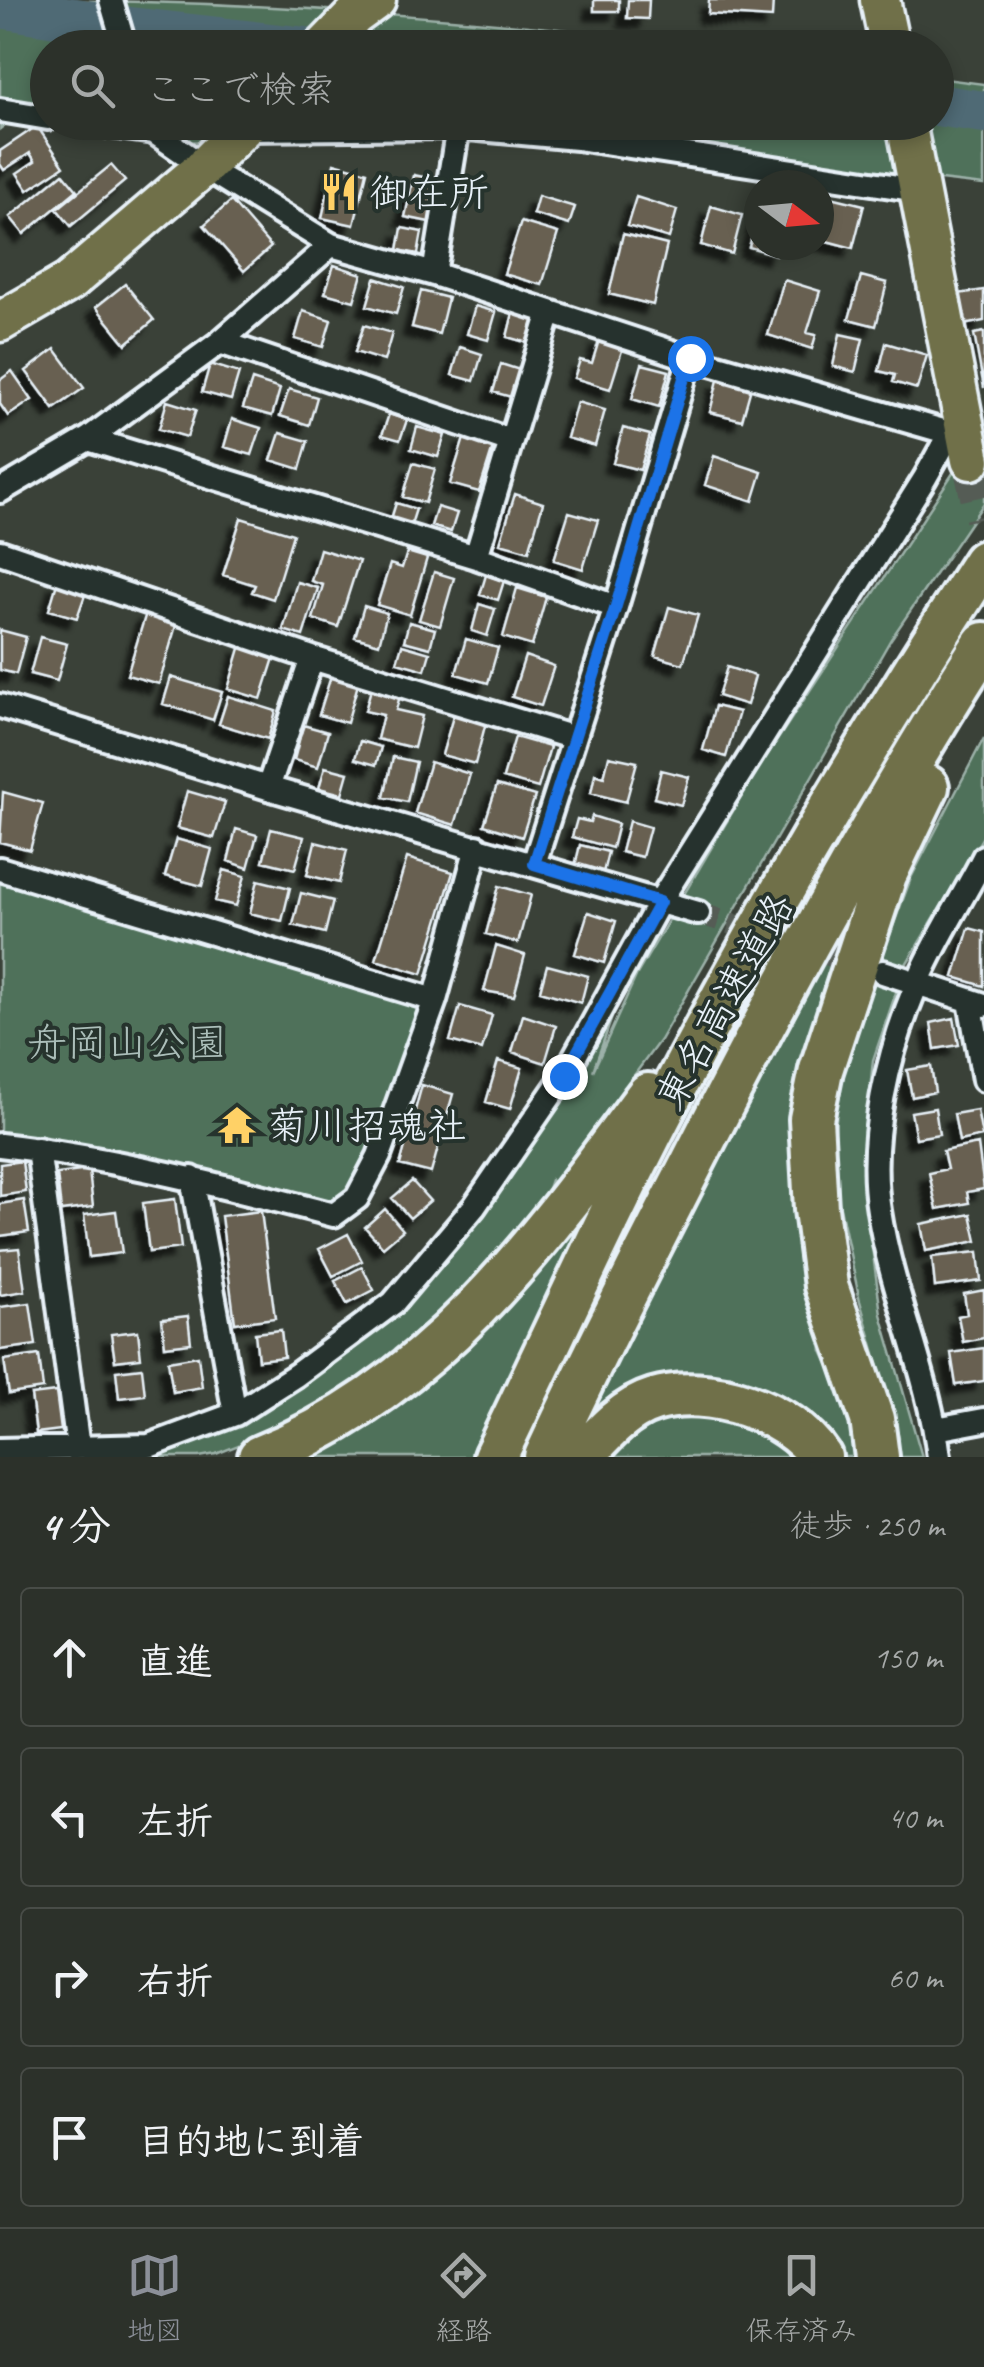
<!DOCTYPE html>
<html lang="ja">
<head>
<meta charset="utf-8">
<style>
  :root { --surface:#2c312a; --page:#383d36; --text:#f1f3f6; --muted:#a6a9a8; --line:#484c47; --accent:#8c9099 }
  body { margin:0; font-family:Caveat,"Klee One",sans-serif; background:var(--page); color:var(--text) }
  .compass { position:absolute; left:744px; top:170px; width:90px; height:90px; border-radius:50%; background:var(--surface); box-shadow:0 5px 15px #0003; rotate:106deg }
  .stop { position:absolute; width:30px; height:30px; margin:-22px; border:8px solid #1a73e8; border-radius:50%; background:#fff }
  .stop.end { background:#1a73e8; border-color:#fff; box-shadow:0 2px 10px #0008 }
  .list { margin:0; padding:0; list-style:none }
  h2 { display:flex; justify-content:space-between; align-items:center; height:130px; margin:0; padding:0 40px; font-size:42px }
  h2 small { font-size:32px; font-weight:400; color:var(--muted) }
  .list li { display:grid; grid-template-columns:65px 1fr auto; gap:30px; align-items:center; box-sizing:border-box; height:140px; margin:0 20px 20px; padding:0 20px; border:2px solid var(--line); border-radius:10px }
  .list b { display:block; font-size:38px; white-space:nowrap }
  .list em { font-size:32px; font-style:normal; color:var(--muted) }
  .icon { flex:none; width:55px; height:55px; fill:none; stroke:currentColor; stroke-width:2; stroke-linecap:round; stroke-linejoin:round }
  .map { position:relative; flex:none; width:984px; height:1457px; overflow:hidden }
  .search { position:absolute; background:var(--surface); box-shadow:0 5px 15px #0003; left:30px; right:30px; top:30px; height:110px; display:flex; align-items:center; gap:25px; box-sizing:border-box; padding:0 35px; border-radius:55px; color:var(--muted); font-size:38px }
  .sheet { height:770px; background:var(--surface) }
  nav { display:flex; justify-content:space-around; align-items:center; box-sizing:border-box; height:140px; border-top:2px solid var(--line); background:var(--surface); font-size:28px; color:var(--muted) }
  nav a { display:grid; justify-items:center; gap:5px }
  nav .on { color:var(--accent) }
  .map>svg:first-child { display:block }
  .green { fill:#50715a; stroke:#9cb1a9; stroke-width:2.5 }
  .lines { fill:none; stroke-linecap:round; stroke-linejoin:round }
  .river { stroke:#506b75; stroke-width:42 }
  .building { fill:#686151; stroke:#e8f1f8; stroke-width:2.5; filter:url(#shadow) }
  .street-tunnel { stroke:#545b55; stroke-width:22; stroke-dasharray:22 11; stroke-linecap:butt }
  .primary-tunnel { stroke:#545b55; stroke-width:38; stroke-dasharray:38 19; stroke-linecap:butt }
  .street-casing { stroke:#e8f1f8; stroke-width:30 }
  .primary-casing { stroke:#e8f1f8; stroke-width:45 }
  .highway-casing { stroke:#e8f1f8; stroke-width:50 }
  .street { stroke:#26332d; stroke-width:22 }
  .primary { stroke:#6f704a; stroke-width:38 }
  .highway { stroke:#6f704a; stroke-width:42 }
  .route { stroke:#1a73e8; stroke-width:12 }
  .labels { text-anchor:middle; stroke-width:8; stroke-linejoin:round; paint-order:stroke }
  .poi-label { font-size:40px; fill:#e8f1f8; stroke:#26332d; text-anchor:start }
  .street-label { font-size:40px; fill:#e8f1f8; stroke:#26332d }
  .park-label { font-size:40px; fill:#abbeb9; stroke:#26332d }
</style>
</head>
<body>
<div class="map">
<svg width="984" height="1457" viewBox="0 0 984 1457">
  <defs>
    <filter id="shadow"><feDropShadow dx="-9" dy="9" stdDeviation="2.5" flood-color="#0009"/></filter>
  </defs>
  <rect width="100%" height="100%" fill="#3a4138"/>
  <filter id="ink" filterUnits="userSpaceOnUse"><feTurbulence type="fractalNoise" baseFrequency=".01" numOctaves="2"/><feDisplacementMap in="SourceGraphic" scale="20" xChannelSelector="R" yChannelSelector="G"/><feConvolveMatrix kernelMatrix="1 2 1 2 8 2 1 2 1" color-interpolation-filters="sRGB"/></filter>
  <g filter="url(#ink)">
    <path class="green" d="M0,0C237,0 475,16 710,47L48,48L47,118L19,114L0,129Z
      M937,78L984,84V185L549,135L168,142L69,123L936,122Z
      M984,426V503L891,639L660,1040L554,1184L551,1180L543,1203L433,1337L332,1408L216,1454L199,1457H0L126,1447L304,1374L430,1260L627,975L593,1071L637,974L753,777Z
      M984,738V835L905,966L873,1060L862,1172L881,1314L922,1457H897L899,1438L860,1301L831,1165L842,1063L911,878Z
      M878,858L794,1164L822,1351L864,1440L862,1457H839L796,1413L732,1375L655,1386L582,1429L691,1203Z
      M0,878L435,1000L379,1156L334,1215L0,1147Z
      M619,1167L479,1457H267L355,1424Z
      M724,1407L799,1457H601L661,1418Z"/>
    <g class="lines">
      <path class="river" d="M0,7L130,28L307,48
        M936,105L984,112"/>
    </g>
    <path class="building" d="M594,0H619V11H594Z
      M628,0H649L648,19L627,18Z
      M709,0H773L772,18L708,14Z
      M37,126L64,166L28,190L17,173L35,161L30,153L4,170L0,164V151Z
      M334,163L367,172L354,225L322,218Z
      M111,165L125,181L71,226L57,209Z
      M63,173L77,190L24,234L10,217Z
      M414,175L438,180L429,222L405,217Z
      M538,196L575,207L569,225L533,214Z
      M827,196L864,205L853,248L819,239Z
      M636,197L677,210L669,238L627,226Z
      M231,201L271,247L244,271L204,225Z
      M711,206L742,215L732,254L701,245Z
      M759,213V245H779L776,255L749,247Z
      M521,222L558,233L542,285L504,274Z
      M402,228L422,232L418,254L398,250Z
      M623,234L667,245L653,305L609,294Z
      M334,265L362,274L354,301L325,293Z
      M861,276L887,283L876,326L849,319Z
      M375,278L404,287L396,314L367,306Z
      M784,280L820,291L807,333L816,335L812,349L768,335Z
      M125,284L154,320L126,344L96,307Z
      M984,290V321L963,325L958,294Z
      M421,291L448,298L439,334L412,327Z
      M475,306L496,312L488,340L467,334Z
      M514,309L536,315L528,343L507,337Z
      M303,311L331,320L323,347L295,339Z
      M364,325L392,333L384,361L355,352Z
      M984,332V388L974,334Z
      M840,334L863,339L855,372L833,366Z
      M600,337L624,344L610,389L574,378L580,360L592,363Z
      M886,343L927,355L917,389L893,382L895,375L879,371Z
      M460,347L482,354L474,381L452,375Z
      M55,349L84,388L54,409L26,371Z
      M210,364L239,373L231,400L202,392Z
      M501,364L523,371L515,398L493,392Z
      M642,364L669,371L659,407L632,399Z
      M12,371L32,400L8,416L0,404V380Z
      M252,380L280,389L272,416L243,408Z
      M718,380L751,388L742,420L710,412Z
      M289,389L317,397L309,425L280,416Z
      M167,401L196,410L187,437L159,429Z
      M577,402L605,410L595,446L567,438Z
      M389,414L407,420L400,440L382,435Z
      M232,419L261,428L252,455L224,447Z
      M417,427L445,435L438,457L411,449Z
      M623,428L650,435L640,470L613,463Z
      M280,433L308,441L300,469L271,460Z
      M465,435L494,444L479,492L450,484Z
      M714,456L762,472L753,501L705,485Z
      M413,463L435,469L425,503L403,497Z
      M515,494L543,503L529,551L500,543Z
      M396,503L416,509L410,528L390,522Z
      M437,507L457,513L451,532L431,526Z
      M569,512L598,520L583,569L554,560Z
      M241,518L293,534L273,599L252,592L255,585L223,575Z
      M320,549L359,561L338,627L313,619L323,585L311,581Z
      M407,552L427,558L410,615L377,605L390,564L402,568Z
      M434,572L454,578L440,626L419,620Z
      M486,575L504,581L498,600L480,595Z
      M58,580L87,589L77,618L49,610Z
      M297,582L318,588L303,636L283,630Z
      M517,588L546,597L532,646L503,637Z
      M479,604L495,609L487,636L472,631Z
      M364,606L387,613L379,644L355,637Z
      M669,607L698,615L683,664L655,656Z
      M146,613L177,622L159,684L127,675Z
      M409,622L435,629L430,648L404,641Z
      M0,630L26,637L16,674L0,670Z
      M40,637L67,644L57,681L30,674Z
      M466,639L498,648L488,683L456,674Z
      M241,645L275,655L261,699L228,689Z
      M402,645L430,653L425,670L397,662Z
      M525,656L554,666L541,706L512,697Z
      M727,667L755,676L747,705L718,696Z
      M331,676L358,684L347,723L319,715Z
      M171,677L222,692L213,720L163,704Z
      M371,689L400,696L396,710L422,716L414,748L377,739L383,715L365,711Z
      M228,696L276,711L268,739L219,724Z
      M715,706L739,712L726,757L703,750Z
      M454,713L486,722L475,764L442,755Z
      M303,725L328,732L318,767L294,760Z
      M515,737L550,747L538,788L503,778Z
      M360,741L381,747L376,765L355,759Z
      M609,756L637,762L626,802L591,793L595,774L604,777Z
      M393,757L416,762L407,802L384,797Z
      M430,762L470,774L455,825L415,813Z
      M325,767L348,773L342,794L319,788Z
      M661,770L689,777L681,805L654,798Z
      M497,785L535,796L522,837L484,825Z
      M187,791L225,802L214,838L177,828Z
      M3,792L43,803L30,850L0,842Z
      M592,816L618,824L612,848L572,837L577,819L590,822Z
      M629,821L650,827L642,857L621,852Z
      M236,829L257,835L248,868L228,861Z
      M271,829L304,837L295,869L263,861Z
      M176,839L212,849L202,886L165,876Z
      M315,842L347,850L339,883L307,875Z
      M580,845L608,852L603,873L575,866Z
      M407,858L453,872L422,974L376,960Z
      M224,870L245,876L236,906L215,901Z
      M258,880L290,888L282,921L250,913Z
      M499,886L531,895L518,943L486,934Z
      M301,893L333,901L325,933L293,925Z
      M588,912L616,921L604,963L575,954Z
      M969,928L984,932V986L954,977Z
      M496,946L525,955L514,996L484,991Z
      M547,965L588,976L581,1003L540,991Z
      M460,1006L492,1015L482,1050L450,1041Z
      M523,1015L556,1026L545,1063L512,1052Z
      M954,1018L959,1045L935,1049L931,1023Z
      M498,1061L522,1068L510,1109L486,1102Z
      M931,1066L935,1092L912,1097L907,1070Z
      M422,1085L453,1094L431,1173L400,1165Z
      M935,1108L939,1134L916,1138L911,1112Z
      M977,1110L982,1136L959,1141L954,1114Z
      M978,1144L984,1189L967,1192L969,1203L937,1209L929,1173L947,1169L943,1151Z
      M22,1161L26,1192L0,1196V1164Z
      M89,1170L93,1207L61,1211L57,1174Z
      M412,1181L430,1201L410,1218L392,1198Z
      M175,1199L181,1248L149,1252L143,1203Z
      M24,1200L29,1232L0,1236V1204Z
      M385,1209L403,1230L383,1247L365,1227Z
      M116,1211L122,1253L89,1257L84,1215Z
      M261,1211L275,1318L235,1323L221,1216Z
      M971,1214L977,1241L926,1251L921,1224Z
      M348,1234L362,1261L333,1276L319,1249Z
      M19,1248L25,1291L0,1295V1250Z
      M978,1252L981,1281L935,1287L932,1257Z
      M362,1267L374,1290L347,1304L335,1281Z
      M984,1290V1338L963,1342L958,1316L967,1314L964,1294Z
      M30,1303L36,1345L0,1350V1307Z
      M188,1316L191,1343L165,1346L162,1319Z
      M281,1330L284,1357L258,1360L255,1333Z
      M138,1331L141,1358L115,1361L111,1334Z
      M984,1348V1381L956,1385L951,1353Z
      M39,1355L43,1389L9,1394L4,1360Z
      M198,1356L202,1387L173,1392L168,1361Z
      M142,1368L145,1395L119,1398L116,1371Z
      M56,1392L61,1430L36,1433L31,1395Z"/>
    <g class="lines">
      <path class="street-tunnel" d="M698,913L866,967"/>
      <path class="primary-tunnel" d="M971,460L984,518"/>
      <g class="street-casing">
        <path id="street" d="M111,0L125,48
          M0,110L48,118
          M82,122L154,132L204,167L331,245L434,274L690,358L950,433
          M243,129L458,127L577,138L918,190
          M434,274L458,127
          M220,342L511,441
          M88,439L476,557L616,607
          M0,491L88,439L220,342L331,245
          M0,552L312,658L574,738
          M476,557L550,312
          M0,706L268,788L698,913
          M268,788L312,658
          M534,864L616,607L690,358
          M0,869L435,1000
          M883,972L984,1005
          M970,1001L984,1080
          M0,1145C114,1158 223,1186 334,1215L357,1198L379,1156L435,1000L477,847
          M38,1149L78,1448
          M192,1178L235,1414
          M936,1429L984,1420
          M0,1450L149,1446L235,1414L296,1375L393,1303L474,1207L564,1076L660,901L925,478L961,413
          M939,1457C929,1373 892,1295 879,1211C867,1138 888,1054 916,986C934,942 962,900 984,857"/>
      </g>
      <g class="primary-casing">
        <path id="primary" d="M880,0L890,48
          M323,48L354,16L376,0
          M906,122L971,460
          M0,322L69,282L204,167L249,122"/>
      </g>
      <g class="highway-casing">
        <path id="highway" d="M260,1457C433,1389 541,1240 648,1095
          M495,1457C540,1364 583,1270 629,1177C734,965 855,760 984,562
          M546,1457C596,1349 651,1244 705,1138C791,970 882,803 984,644
          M582,1457C602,1435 624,1409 654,1400C707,1384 789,1410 820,1457
          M877,1457L872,1419L826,1286L816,1209L811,1119L821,1070L885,875L927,787"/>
      </g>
      <use href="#street" class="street"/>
      <use href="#primary" class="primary"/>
      <use href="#highway" class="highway"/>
    </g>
  </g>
  <g class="lines" filter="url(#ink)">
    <path class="route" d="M564,1076L660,902L534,864L616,606L690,358"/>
  </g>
  <defs>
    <g id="restaurant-bare" transform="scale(3)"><path d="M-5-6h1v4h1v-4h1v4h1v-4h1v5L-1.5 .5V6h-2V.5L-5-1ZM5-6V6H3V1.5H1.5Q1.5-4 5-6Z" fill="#ffd166" stroke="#26332d" stroke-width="2.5" paint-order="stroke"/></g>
    <g id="temple-bare" transform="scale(3)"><path d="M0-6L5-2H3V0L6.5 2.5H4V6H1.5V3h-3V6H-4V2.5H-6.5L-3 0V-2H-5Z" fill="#ffd166" stroke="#26332d" stroke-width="2.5" paint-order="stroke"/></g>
  </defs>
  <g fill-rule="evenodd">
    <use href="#restaurant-bare" x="339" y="192"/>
    <use href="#temple-bare" x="237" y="1125"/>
  </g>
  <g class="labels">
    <g class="poi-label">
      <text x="369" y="206">御在所</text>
      <text x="267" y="1139">菊川招魂社</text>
    </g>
    <g class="street-label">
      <text transform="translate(724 1001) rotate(-61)" y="14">東名高速道路</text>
    </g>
    <g class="park-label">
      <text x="127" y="1056">舟岡山公園</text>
    </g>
  </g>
</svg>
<svg class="compass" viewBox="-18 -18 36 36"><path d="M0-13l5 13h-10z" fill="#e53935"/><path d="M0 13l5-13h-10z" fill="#a6a9a8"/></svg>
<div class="stop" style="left:690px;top:358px"></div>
<div class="stop end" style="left:564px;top:1076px"></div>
<div class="search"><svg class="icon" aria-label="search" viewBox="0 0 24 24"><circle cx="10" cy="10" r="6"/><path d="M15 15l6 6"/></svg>ここで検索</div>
</div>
<section class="sheet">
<h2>4 分<small>徒歩 · 250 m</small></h2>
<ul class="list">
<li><svg class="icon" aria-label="ahead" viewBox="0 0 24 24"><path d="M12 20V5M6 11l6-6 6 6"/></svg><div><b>直進</b></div><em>150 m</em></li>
<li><svg class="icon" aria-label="left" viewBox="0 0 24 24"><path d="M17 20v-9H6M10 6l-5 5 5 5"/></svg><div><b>左折</b></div><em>40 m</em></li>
<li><svg class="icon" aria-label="right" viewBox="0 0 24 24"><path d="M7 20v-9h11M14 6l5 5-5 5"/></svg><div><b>右折</b></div><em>60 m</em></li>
<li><svg class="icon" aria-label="arrive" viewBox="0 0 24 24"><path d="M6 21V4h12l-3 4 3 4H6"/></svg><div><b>目的地に到着</b></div></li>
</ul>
</section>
<nav>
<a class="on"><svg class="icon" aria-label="map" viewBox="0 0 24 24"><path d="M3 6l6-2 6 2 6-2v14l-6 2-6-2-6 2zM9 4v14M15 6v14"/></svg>地図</a>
<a><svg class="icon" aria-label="directions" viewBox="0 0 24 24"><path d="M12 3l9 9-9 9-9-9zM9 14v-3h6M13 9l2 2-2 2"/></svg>経路</a>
<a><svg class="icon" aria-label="saved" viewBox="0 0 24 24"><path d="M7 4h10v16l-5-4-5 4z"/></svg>保存済み</a>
</nav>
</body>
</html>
